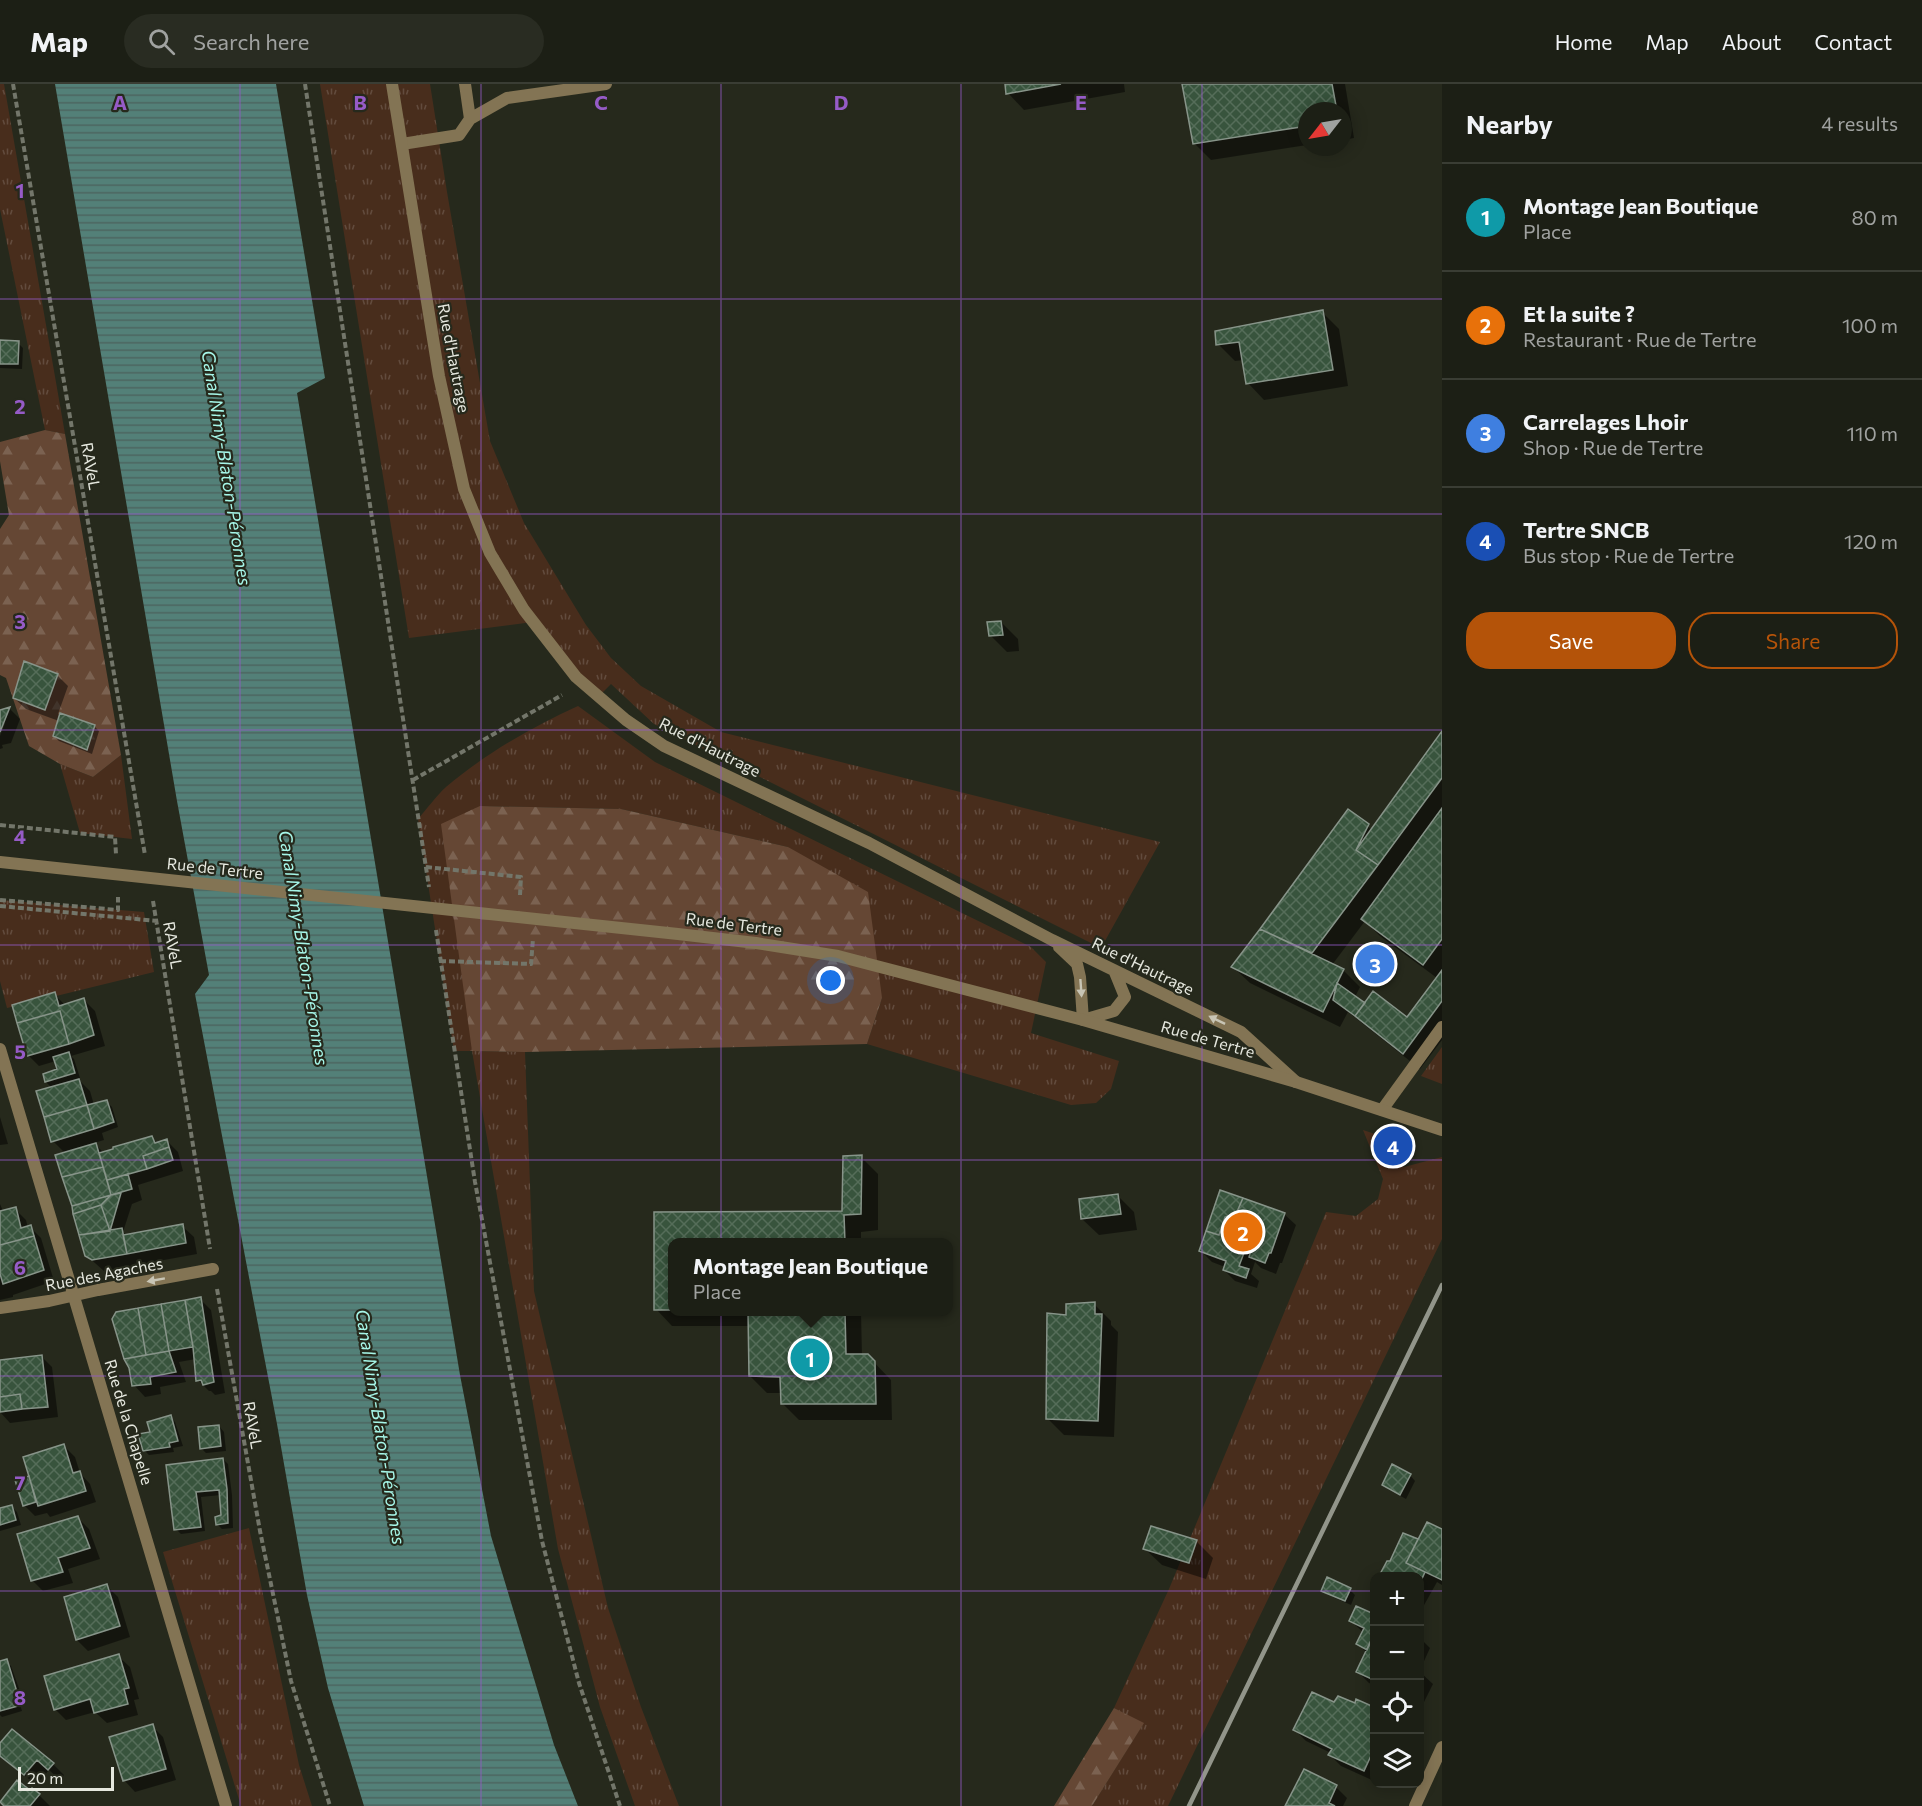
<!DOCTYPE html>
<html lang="en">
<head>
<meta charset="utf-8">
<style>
  :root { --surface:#1c1f15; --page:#292c22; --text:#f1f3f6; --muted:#a0a2a0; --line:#3a3d34; --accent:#b45309 }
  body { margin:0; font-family:Commissioner,sans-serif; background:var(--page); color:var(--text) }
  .controls { position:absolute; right:18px; bottom:18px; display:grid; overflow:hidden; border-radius:12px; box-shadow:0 3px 15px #0003 }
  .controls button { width:54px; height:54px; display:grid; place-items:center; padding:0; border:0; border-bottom:2px solid var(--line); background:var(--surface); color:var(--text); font:30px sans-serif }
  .compass { position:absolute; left:1298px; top:18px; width:54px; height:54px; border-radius:50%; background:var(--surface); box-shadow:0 3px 15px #0003; rotate:239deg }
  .scale { position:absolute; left:18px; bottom:15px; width:96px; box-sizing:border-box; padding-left:6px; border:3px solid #e6e8df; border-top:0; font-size:16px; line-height:21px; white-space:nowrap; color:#e6e8df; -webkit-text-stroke:4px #26291c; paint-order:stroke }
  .you { position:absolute; left:831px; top:897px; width:21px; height:21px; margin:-15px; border:4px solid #fff; border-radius:50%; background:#1a73e8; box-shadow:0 0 0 9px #1a73e833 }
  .badge { display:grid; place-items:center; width:39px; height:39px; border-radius:50%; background:var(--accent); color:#fff; font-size:20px; font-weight:700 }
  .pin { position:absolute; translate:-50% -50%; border:3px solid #fff; box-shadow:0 2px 6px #0006 }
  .popup { position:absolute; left:668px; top:1154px; width:285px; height:78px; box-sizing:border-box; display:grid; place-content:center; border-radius:12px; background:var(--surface); filter:drop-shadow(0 2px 4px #0005); font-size:20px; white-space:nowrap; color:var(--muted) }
  .popup b { font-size:22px; color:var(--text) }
  .popup::after { content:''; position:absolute; left:50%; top:100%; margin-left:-12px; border:12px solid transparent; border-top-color:var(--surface) }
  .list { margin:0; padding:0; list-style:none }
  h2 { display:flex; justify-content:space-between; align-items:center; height:78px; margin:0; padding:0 24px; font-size:26px }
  h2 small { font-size:20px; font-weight:400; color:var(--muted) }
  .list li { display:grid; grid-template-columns:39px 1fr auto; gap:18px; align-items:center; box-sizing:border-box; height:108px; padding:0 24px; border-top:2px solid var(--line) }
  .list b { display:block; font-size:22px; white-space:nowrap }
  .list p { margin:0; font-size:20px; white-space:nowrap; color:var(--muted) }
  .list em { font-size:20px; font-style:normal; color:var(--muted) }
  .actions { display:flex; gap:12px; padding:18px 24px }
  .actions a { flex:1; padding:14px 0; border:2px solid var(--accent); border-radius:24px; text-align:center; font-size:21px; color:var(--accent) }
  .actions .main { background:var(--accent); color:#fff }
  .icon { flex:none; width:33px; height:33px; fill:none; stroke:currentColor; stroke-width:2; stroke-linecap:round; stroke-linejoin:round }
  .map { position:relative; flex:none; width:1442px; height:1722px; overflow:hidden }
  header { display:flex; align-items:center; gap:36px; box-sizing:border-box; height:84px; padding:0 30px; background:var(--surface); border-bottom:2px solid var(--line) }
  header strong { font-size:28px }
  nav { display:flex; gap:33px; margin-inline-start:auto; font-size:21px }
  .search { width:420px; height:54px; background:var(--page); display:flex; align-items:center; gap:15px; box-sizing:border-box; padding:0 21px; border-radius:33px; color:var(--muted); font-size:22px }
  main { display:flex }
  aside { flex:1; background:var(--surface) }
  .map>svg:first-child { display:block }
  .grass { fill:url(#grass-tufts) }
  .forest { fill:url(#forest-firs) }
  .water { fill:url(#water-rules) }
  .shadow { fill:#0007; fill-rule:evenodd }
  .building { fill:url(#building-cross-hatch); stroke:#879489; stroke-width:1.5 }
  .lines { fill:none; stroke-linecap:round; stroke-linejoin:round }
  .path { stroke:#73766a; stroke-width:4; stroke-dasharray:6 3; stroke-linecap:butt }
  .service { stroke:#837454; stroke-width:12 }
  .minor { stroke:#837454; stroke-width:12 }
  .tertiary { stroke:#837454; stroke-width:12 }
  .rail { stroke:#92958a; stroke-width:4.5 }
  .oneway { fill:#c8c5b5 }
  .grid { fill:none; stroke:#965bc7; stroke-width:1.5; stroke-opacity:0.55 }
  .labels { text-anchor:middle; stroke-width:4.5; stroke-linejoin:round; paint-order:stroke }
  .street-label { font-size:16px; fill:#e6e8df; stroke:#26291c }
  .water-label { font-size:18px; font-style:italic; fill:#a6f6e8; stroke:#26291c }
  .grid-label { font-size:20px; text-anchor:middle; font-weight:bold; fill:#965bc7; stroke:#26291c; stroke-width:4.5; stroke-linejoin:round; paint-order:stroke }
</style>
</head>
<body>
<header>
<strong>Map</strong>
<div class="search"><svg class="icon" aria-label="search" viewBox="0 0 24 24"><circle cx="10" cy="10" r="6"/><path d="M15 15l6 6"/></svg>Search here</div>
<nav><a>Home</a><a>Map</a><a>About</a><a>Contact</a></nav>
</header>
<main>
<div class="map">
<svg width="1442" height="1722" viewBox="0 0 1442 1722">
  <defs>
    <pattern id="grass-tufts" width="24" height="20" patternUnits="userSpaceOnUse" patternTransform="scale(1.5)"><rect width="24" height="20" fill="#482d1c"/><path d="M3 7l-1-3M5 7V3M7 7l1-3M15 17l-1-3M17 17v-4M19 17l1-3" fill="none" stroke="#624b3d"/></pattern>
    <pattern id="forest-firs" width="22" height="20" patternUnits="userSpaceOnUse" patternTransform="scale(1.5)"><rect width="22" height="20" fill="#654734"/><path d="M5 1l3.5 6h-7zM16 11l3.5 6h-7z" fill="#7b6251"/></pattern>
    <pattern id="water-rules" width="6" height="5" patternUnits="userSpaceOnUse" patternTransform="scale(1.5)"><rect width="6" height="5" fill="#538078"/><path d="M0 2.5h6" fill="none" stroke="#4d6660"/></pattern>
    <pattern id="building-cross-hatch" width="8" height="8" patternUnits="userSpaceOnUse" patternTransform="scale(1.5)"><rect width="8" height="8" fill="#38543d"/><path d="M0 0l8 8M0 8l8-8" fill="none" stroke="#556d59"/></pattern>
  </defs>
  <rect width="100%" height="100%" fill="#26291c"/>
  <path class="grass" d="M0,0H4L65,350L45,346L0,125Z
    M320,0H430L447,108L490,357L524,439L586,541L611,574L641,602L721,648L1160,758L1101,864L654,640L611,600L600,611L533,538L409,554Z
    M578,622L655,678L1031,863L1046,878L1031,949L1119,977L1111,1005L1096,1019L1071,1021L867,960L882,914L788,763L621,725L480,722L472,967L525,968L534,1207L608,1524L641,1623L679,1722H635L600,1623L558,1465L472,967H454L418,735C427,725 436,712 446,703C485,670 532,643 578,622Z
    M121,671L132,755L80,749L60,680L93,693Z
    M0,816L144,828L154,888L7,924L0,897Z
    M1442,963V1000L1421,992Z
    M1363,1046L1390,1055L1404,1083L1442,1073V1155L1168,1722H1092L1143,1640L1114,1624L1169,1505L1326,1128L1356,1132L1378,1115L1383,1095Z
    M249,1444L299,1681L312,1722H241L163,1468Z"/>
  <path class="forest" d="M45,346L65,350L121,671L93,693L60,680L29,662L6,594L0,591V445L9,431L0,377V358Z
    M480,722L621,725L788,763L868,808L882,914L867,960L525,968L472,967L441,740Z
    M1114,1624L1144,1639L1092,1722H1054Z"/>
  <path class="water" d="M55,0H276L325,294L297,309L460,1291L491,1452L554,1661L578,1722H364L328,1604L307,1511L277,1340L195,910L209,891L177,717Z"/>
  <path class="shadow" d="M1006,0H1124L1125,8L1024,26L1008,9Z
    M1184,0H1345L1354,54L1343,56V27H1307V61L1211,76L1194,59Z
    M1322,228L1339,245L1348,302L1264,316L1248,299L1244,276L1235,277L1218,260Z
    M0,258L18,259L23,264L22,285L0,284Z
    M1001,538L1018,555L1019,567L1007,568L990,551Z
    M57,591L68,602L58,630L94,642L99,647L92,670L59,657L54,652L59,637L26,625L14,614Z
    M9,624L20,635L11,659L2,661L3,664L0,665V652L5,639H2L0,644V627Z
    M1442,650V956L1420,985L1348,928L1340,943L1250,899L1233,883L1349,727L1372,746ZM1365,837L1380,852L1437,894L1407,935L1365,921L1355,913L1360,903L1343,886L1332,881Z
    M54,910L66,922L84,916L95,927L105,962L71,972L74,975L80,994L78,995L90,1007L94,1021L106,1017L112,1023L118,1043L102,1049L104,1056L94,1059L104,1069L152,1053L158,1060L167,1057L178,1068L183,1087L138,1101L142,1116L132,1120L123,1148L127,1152L182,1142L194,1153L197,1170L104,1187L87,1172L65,1069L53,1057L52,1004L46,998L45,991L59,986L56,977L39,982L28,971Z
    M0,1033L8,1060L0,1061Z
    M861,1073L878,1090V1146L861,1148V1158H672V1228H861L862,1272H868L891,1296L892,1336H799L782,1319V1309H767L750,1292V1242H672L656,1225V1129L844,1128Z
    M1117,1111L1134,1128L1137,1146L1099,1151L1082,1135Z
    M0,1120L3,1127L15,1125L26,1136L28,1144L30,1143L41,1154L54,1197L13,1211V1213L0,1216Z
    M1284,1130L1296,1141L1282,1179H1280L1276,1190L1261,1184L1255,1178L1251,1190L1259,1197L1257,1204L1235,1197L1224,1186L1225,1183L1212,1178L1201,1167Z
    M200,1215L211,1226L225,1309L215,1311L211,1307H209L198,1296L196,1275L179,1278L186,1298L160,1303L161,1310L145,1313L134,1301L131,1284L126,1275L114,1235Z
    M1094,1220L1111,1237V1241L1118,1248L1114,1353L1064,1351L1047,1334L1067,1232Z
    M41,1272L52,1283L58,1333L10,1339L0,1328V1278Z
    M170,1332L175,1338L183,1362L173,1364L174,1368L149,1371L144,1366L152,1349Z
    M219,1342L224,1348L226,1367L206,1369L201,1364Z
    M64,1362L75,1373L80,1389L90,1400L96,1418L50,1433L47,1429L35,1432L24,1421L30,1393Z
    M223,1375L228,1380L232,1411L233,1444L222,1445L217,1440L223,1433L221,1411L201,1413L205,1447L181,1450L176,1445L167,1383Z
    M1410,1391L1415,1397L1406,1415L1389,1406L1383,1401Z
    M11,1422L17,1428L21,1441L0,1447V1426Z
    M78,1434L89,1445L100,1475L68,1485L73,1499L43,1507L32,1496Z
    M1442,1447V1501L1437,1498L1423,1523L1420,1522V1492H1381L1388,1478L1390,1479L1404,1451L1419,1457Z
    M1196,1457L1213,1474L1206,1495L1162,1481L1145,1465Z
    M1328,1495L1350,1506L1355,1511L1351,1521L1328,1511L1323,1506Z
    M107,1502L118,1513L130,1553L88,1567L77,1556L66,1514Z
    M1357,1524L1374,1532V1601L1369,1599L1358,1588L1367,1569L1358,1560L1364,1549L1351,1537Z
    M1420,1554L1430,1564L1420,1586Z
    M118,1572L130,1583L139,1615L134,1616L138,1631L107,1639L95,1628L66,1636L55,1625Z
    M6,1577L11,1582L22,1613L18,1614L22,1627L2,1633L0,1631V1579Z
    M1420,1588L1433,1600L1422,1622L1420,1621Z
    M1357,1617L1374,1625V1697L1341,1682L1330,1671L1331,1669L1306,1657L1295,1646L1356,1621Z
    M152,1642L163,1653L176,1696L135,1708L124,1696Z
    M0,1661L53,1680L64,1691L60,1696L49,1686L36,1701L0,1671Z
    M1305,1687L1336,1703L1347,1714L1343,1722H1287Z
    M30,1709L39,1711L50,1722H5Z"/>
  <path class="building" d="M1005,0H1061L1006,10Z
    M1182,0H1332L1337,27H1307V42L1193,60Z
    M1323,226L1333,286L1246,300L1239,258L1216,261L1215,247Z
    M0,256L19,257L18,280H0Z
    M1001,537L1003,551L989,552L987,538Z
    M24,577L58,590L45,626L13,614Z
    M10,623L0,648V626Z
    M60,629L95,641L87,666L53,652Z
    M1442,647V694L1378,781L1356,766Z
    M1442,724V855L1423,881L1361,835Z
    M1348,725L1369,740L1356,766L1378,781L1312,869L1260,845Z
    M1260,845L1344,885L1323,928L1231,883Z
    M1442,886V917L1403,970L1355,932L1373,907L1407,933Z
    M1337,899L1365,919L1355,932L1333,916Z
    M55,908L59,922L84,914L94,951L69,960L60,927L17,939L12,921Z
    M60,927L69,960L27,972L17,939Z
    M69,968L75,989L45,998L43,990L57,985L53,973Z
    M79,995L87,1021L44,1033L36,1007Z
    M107,1016L114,1038L94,1045L87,1021Z
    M87,1021L94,1045L51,1058L44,1033Z
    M152,1052L155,1059L167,1055L169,1063L143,1072L147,1085L107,1096L99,1069L113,1065V1063Z
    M96,1059L103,1083L62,1093L55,1071Z
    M169,1063L173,1076L147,1085L143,1072Z
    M862,1071L861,1130L844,1131L845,1158H672V1226H654V1128L842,1127L843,1072Z
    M103,1083L111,1111L72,1122L62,1093Z
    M128,1090L132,1105L111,1111L107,1096Z
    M1220,1106L1243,1114L1236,1130L1225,1133L1219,1151L1206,1147Z
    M121,1109L110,1147L101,1121L111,1111Z
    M1118,1110L1121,1130L1081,1135L1079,1115Z
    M111,1111L101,1121L73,1130L72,1122Z
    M1243,1114L1285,1129L1271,1169H1269L1265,1179L1249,1173L1252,1163L1247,1161L1239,1182L1249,1185L1246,1194L1223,1186L1226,1177L1199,1167L1206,1147L1219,1151L1225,1133L1236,1130Z
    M101,1121L110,1147L79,1151L73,1130Z
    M16,1123L21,1144L31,1141L34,1152L0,1161V1127Z
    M183,1140L186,1159L127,1170L123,1151Z
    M122,1144L127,1170L92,1176L85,1172L79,1151Z
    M34,1152L44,1186L3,1200L0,1190V1161Z
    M201,1213L214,1298L203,1301L201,1296L196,1297L193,1263L185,1216Z
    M185,1216L193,1263L169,1267L161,1220Z
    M1095,1218V1230H1102L1098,1337L1046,1335L1047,1229L1066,1231V1220Z
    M161,1220L169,1267L146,1271L138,1224Z
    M138,1224L146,1271L124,1275L112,1235L116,1228Z
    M748,1228H845L846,1270H868L875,1277L876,1320H781L780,1293L749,1292Z
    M169,1267L176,1288L150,1293L151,1300L132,1302L129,1284L124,1275Z
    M42,1271L48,1323L22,1325L20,1310L0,1313V1276Z
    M20,1310L22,1325L0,1328V1313Z
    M171,1331L178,1357L169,1359L170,1363L143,1367L138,1350L150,1348L147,1338Z
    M219,1341L221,1362L200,1365L198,1343Z
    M64,1360L73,1389L80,1387L86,1407L38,1422L23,1373Z
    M223,1374L227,1405L228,1439L216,1441L215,1433L221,1431L219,1406L196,1408L201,1443L174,1446L166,1381Z
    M1392,1380L1411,1390L1400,1411L1382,1401Z
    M29,1392L36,1418L23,1422L15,1396Z
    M12,1421L16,1436L0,1441V1424Z
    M78,1432L90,1464L58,1474L63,1488L31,1497L17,1450Z
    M1427,1438L1442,1445V1496L1406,1479Z
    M1151,1442L1197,1456L1189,1479L1143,1465Z
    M1403,1449L1418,1455L1406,1479L1425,1488L1420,1499V1492H1379L1387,1477H1390Z
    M1327,1493L1351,1504L1345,1517L1321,1507Z
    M107,1500L120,1542L76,1556L64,1513Z
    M1356,1522L1374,1530V1550L1367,1566L1356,1560L1364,1544L1349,1537Z
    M1374,1550V1596L1356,1588Z
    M119,1570L129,1604L124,1605L128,1620L94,1629L90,1615L54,1626L44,1592Z
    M7,1575L17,1608L14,1609L18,1622L0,1627V1577Z
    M1312,1608L1334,1618L1338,1612L1355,1619L1356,1615L1374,1623V1665L1364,1687L1328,1671L1332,1665L1293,1646Z
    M153,1640L166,1685L123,1697L109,1653Z
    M12,1645L54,1679L48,1686L37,1676L24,1691L0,1672V1659Z
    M1304,1685L1337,1701L1329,1719L1335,1722H1285Z
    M17,1696L30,1706L32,1704L40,1710L30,1722H4L0,1718Z"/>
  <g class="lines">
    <path class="path" d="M13,0L145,771
      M305,0L429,803
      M413,696L562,611
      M0,741L115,753L116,770
      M426,783L521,793L520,811
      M0,816L118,826V813
      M153,817L210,1165
      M0,822L157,837
      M436,846L475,1098L542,1457L579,1599L620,1722
      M440,877L531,880L533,855
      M217,1205L260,1447L291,1597L330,1722"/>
    <path class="service" d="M465,0L470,35
      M402,60L459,51L470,35L507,14L606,0
      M1382,1026L1442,943"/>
    <path class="minor" d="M392,0L439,292L464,405L490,469L524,526L576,593L626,636L664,662L869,759L1052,856L1241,948L1296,998
      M1059,863L1077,880L1080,893L1083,936L1114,927L1125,913L1114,886
      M0,965L226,1722
      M0,1224L49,1217L98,1206L213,1185
      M1415,1722L1442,1663"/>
    <path class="tertiary" d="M0,778L678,850L756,859L838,872L1083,936L1296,998L1442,1046"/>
    <path class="rail" d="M1189,1722L1442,1201"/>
  </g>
  <defs><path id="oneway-solid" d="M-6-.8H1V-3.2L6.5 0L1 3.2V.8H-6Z" transform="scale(1.5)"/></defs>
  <g class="oneway">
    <use href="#oneway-solid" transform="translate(1081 904) rotate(86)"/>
    <use href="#oneway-solid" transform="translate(1217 936) rotate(-154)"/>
    <use href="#oneway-solid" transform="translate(156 1196) rotate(170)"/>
  </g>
  <path class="grid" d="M240,0V1722M481,0V1722M721,0V1722M961,0V1722M1202,0V1722M0,215H1442M0,430H1442M0,646H1442M0,861H1442M0,1076H1442M0,1292H1442M0,1507H1374M1420,1507H1442"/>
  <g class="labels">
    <g class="street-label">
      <text transform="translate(454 274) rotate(79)" y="6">Rue d'Hautrage</text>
      <text transform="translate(91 382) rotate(80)" y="6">RAVeL</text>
      <text transform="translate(710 663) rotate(27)" y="6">Rue d'Hautrage</text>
      <text transform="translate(215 784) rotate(6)" y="6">Rue de Tertre</text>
      <text transform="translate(734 840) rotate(7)" y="6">Rue de Tertre</text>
      <text transform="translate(173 861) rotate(80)" y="6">RAVeL</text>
      <text transform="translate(1143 882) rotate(26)" y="6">Rue d'Hautrage</text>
      <text transform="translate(1208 955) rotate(16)" y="6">Rue de Tertre</text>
      <text transform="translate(104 1190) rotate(-11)" y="6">Rue des Agaches</text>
      <text transform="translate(129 1338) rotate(73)" y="6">Rue de la Chapelle</text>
      <text transform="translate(253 1341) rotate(80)" y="6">RAVeL</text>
    </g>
    <g class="water-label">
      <text transform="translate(226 384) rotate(81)" y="6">Canal Nimy-Blaton-Péronnes</text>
      <text transform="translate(303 864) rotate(81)" y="6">Canal Nimy-Blaton-Péronnes</text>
      <text transform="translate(380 1343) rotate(81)" y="6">Canal Nimy-Blaton-Péronnes</text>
    </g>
  </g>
  <g class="grid-label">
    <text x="120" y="26">A</text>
    <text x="360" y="26">B</text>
    <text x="601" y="26">C</text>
    <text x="841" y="26">D</text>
    <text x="1081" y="26">E</text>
    <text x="20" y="114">1</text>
    <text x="20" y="330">2</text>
    <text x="20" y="545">3</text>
    <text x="20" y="760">4</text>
    <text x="20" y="975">5</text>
    <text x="20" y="1191">6</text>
    <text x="20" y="1406">7</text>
    <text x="20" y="1621">8</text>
  </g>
</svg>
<div class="controls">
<button>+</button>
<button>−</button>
<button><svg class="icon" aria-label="locate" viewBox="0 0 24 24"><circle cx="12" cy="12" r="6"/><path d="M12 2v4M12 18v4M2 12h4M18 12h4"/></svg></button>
<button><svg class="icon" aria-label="layers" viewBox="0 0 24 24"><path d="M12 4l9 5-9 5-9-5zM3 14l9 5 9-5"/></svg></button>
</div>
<svg class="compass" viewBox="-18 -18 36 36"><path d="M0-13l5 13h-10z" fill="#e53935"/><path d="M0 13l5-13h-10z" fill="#a0a2a0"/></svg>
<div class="scale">20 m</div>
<div class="you"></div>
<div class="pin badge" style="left:810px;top:1274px;background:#0f9aa8">1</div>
<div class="popup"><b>Montage Jean Boutique</b>Place</div>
<div class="pin badge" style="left:1243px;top:1148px;background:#e8710a">2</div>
<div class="pin badge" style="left:1375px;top:880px;background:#3f7fe0">3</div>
<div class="pin badge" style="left:1393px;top:1062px;background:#1a4fb4">4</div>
</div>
<aside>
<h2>Nearby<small>4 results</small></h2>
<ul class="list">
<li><span class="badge" style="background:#0f9aa8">1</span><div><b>Montage Jean Boutique</b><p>Place</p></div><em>80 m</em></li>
<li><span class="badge" style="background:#e8710a">2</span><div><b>Et la suite ?</b><p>Restaurant · Rue de Tertre</p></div><em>100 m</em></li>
<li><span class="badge" style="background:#3f7fe0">3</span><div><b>Carrelages Lhoir</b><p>Shop · Rue de Tertre</p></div><em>110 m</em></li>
<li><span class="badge" style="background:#1a4fb4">4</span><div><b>Tertre SNCB</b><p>Bus stop · Rue de Tertre</p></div><em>120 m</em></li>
</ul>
<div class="actions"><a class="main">Save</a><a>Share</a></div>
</aside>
</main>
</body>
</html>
